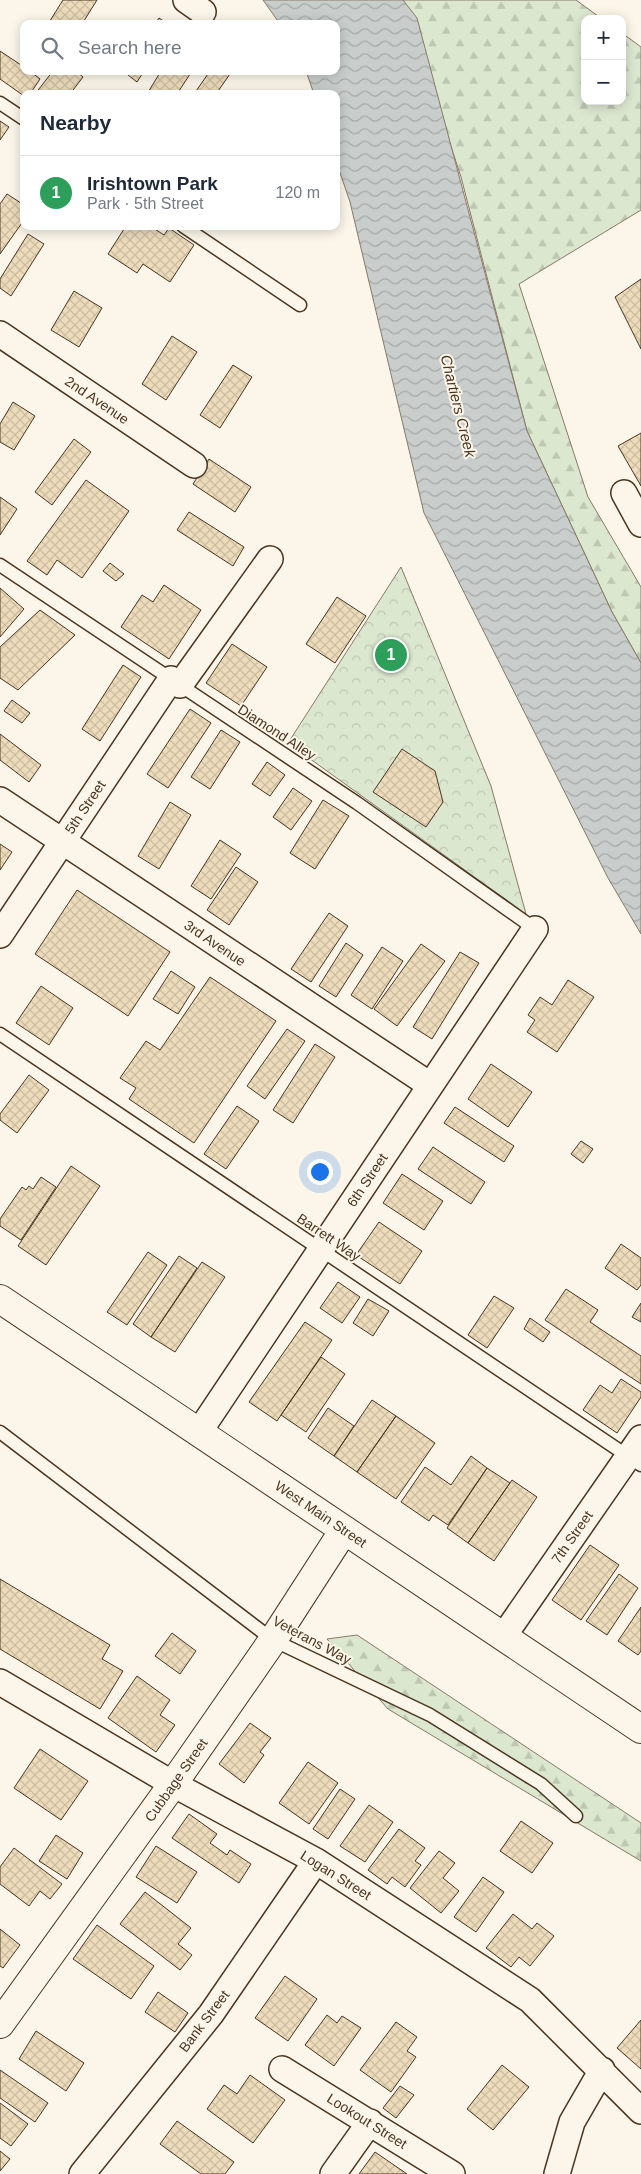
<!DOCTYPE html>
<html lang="en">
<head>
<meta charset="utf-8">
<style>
  :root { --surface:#fff; --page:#f6f6f7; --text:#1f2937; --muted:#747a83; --line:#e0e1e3; --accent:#b45309 }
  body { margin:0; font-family:Arial,sans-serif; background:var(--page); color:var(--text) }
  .controls { position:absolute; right:15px; top:15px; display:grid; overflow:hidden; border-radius:10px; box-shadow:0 2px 12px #0003 }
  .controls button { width:45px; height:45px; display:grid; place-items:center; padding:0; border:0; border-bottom:1px solid var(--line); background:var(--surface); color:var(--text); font:25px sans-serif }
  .you { position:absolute; left:319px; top:1171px; width:18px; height:18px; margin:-12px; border:4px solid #fff; border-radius:50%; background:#1a73e8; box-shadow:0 0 0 8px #1a73e833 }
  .badge { display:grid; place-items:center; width:32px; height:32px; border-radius:50%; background:var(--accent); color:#fff; font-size:16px; font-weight:700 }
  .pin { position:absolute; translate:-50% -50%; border:2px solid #fff; box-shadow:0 1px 5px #0006 }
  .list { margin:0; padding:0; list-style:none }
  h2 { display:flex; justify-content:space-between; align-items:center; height:65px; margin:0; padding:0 20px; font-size:21px }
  h2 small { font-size:16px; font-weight:400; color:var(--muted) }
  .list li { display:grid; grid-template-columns:32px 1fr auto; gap:15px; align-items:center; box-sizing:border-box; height:75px; padding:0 20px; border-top:1px solid var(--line) }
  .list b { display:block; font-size:19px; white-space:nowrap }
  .list p { margin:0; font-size:16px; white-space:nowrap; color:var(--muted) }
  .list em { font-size:16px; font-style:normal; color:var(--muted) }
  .icon { flex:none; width:28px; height:28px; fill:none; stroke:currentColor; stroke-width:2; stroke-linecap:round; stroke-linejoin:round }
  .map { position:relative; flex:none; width:641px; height:2174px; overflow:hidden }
  .search { position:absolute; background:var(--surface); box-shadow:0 2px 12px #0003; left:20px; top:20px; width:320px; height:55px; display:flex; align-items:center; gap:12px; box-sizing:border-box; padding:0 18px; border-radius:10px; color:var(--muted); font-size:19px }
  .panel { position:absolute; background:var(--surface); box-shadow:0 2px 12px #0003; left:20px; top:90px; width:320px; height:140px; border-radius:10px }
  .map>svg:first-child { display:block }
  .forest { fill:url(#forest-firs); stroke:#887966 }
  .park { fill:url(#park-crowns); stroke:#887966 }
  .water { fill:url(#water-waves); stroke:#887966 }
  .building { fill:url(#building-cross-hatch); stroke:#4a3520 }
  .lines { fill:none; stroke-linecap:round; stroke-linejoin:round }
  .service-casing { stroke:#4a3520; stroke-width:15 }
  .minor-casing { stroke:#4a3520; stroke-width:28 }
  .tertiary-casing { stroke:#4a3520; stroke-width:30 }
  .secondary-casing { stroke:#4a3520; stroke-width:30 }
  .service { stroke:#fbf6e9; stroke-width:12 }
  .minor { stroke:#fbf6e9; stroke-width:25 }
  .tertiary { stroke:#fbf6e9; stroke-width:28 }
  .secondary { stroke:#fbf6e9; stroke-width:28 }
  .labels { text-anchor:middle; stroke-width:4; stroke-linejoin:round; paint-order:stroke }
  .street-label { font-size:14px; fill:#4a3520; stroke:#fbf6e9 }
  .water-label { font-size:15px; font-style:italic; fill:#4a3520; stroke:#fbf6e9 }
</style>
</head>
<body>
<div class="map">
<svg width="641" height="2174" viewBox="0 0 641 2174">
  <defs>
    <pattern id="forest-firs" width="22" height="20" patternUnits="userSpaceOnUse" patternTransform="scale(1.25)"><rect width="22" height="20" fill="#dce7d0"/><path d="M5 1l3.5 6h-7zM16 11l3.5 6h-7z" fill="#bec7b2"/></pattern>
    <pattern id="park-crowns" width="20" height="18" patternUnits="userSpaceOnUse" patternTransform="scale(1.25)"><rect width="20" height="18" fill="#dce7d0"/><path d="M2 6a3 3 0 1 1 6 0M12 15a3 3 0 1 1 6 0" fill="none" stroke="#bec7b2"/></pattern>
    <pattern id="water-waves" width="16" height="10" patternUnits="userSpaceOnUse" patternTransform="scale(1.25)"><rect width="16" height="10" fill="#c9cecd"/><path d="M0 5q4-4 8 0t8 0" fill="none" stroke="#a5a8a6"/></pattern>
    <pattern id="building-cross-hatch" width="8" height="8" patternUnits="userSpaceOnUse" patternTransform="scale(1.25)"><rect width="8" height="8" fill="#ecdcbc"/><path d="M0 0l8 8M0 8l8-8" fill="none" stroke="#ccbda1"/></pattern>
  </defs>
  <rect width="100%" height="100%" fill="#fbf6e9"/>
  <path class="forest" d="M403,0H576L602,19H585V101H622V33L641,47V210L519,284L588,497L641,587V663L612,612L527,431L461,177Z
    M357,1635L641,1823V1861L388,1709L327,1639Z"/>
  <path class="park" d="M401,567L491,786L526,914L288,743Z"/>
  <path class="water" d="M263,0H403L417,18L527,431L612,612L641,663V934L608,878L424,513L350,202L336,161V94H314L306,71H336V24H280Z"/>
  <path class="building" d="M63,0H97L82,24H48Z
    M159,18L168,24H155Z
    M0,51L24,67V71H30L40,79L30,94H24V96L0,79Z
    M53,71H76L83,77L70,94H35Z
    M123,71H144L137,82Z
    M161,71H192L177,94H147Z
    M210,71H232L216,94H194Z
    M0,121L9,127L0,140Z
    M7,194L24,205V220L0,254V204Z
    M126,226H150L164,235L169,228L194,245L170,282L143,264L137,273L108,254Z
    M28,234L44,244L11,296L0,288V279Z
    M641,279V349L615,297Z
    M74,291L102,308L79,347L51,330Z
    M172,336L197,352L166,400L142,384Z
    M233,365L252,377L220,428L200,415Z
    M13,402L35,416L14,450L0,442V424Z
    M641,433V486L618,446Z
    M74,439L91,452L52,505L35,492Z
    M209,459L251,487L235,512L193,484Z
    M86,480L129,511L82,578L57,560L47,575L27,561Z
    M0,497L17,509L0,535Z
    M189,512L244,547L233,566L177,530Z
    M110,563L124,574L116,581L103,571Z
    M164,585L201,610L169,659L121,627L142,595L153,602Z
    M0,588L24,609L0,637Z
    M337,597L366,616L335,663L306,644Z
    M40,610L75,635L18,690L0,678V647Z
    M232,644L267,667L241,706L206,683Z
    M123,665L141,677L100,741L82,729Z
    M12,700L30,713L22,723L4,711Z
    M190,709L211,723L168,788L147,774Z
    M221,730L240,742L210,789L191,777Z
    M0,734L41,765L29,782L0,760Z
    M402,749L435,771L443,802L426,827L373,792Z
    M267,762L285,775L270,796L252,784Z
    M293,788L312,801L291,830L273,817Z
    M323,800L349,816L315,869L290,853Z
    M170,802L191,815L159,869L138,856Z
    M220,840L241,854L211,899L191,886Z
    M0,844L12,852L0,870Z
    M236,867L258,882L229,925L207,910Z
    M77,890L170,952L128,1016L35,954Z
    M329,913L348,926L311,982L291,969Z
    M346,943L363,955L336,997L319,986Z
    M421,944L445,961L397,1026L374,1009Z
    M382,947L403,961L372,1009L351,995Z
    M460,952L479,963L432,1039L413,1027Z
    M171,971L195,987L178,1014L153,999Z
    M210,977L276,1021L194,1143L129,1099L136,1088L120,1078L146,1041L160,1050Z
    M568,980L594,997L557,1052L527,1032L535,1020L528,1015L540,997L552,1005Z
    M41,986L73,1008L49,1045L16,1023Z
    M287,1029L305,1041L265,1099L247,1086Z
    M315,1044L335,1057L293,1123L273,1110Z
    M491,1064L532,1092L508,1127L468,1099Z
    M29,1075L49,1090L17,1133L0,1120V1114Z
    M237,1106L259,1121L226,1169L204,1154Z
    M455,1107L514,1146L504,1162L444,1123Z
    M581,1141L593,1149L583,1163L571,1154Z
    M433,1147L485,1182L471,1204L418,1169Z
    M71,1166L100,1186L46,1265L18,1246Z
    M402,1174L443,1201L424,1230L383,1203Z
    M41,1177L56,1187L21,1240L0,1226V1219L22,1187L26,1190L29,1186L33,1189Z
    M379,1222L422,1251L400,1284L356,1255Z
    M621,1244L641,1258V1285L637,1290L605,1268Z
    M148,1252L167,1265L127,1325L107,1312Z
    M179,1256L197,1268L151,1337L133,1324Z
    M202,1262L225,1277L175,1352L151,1337Z
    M338,1282L360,1297L342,1323L320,1308Z
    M566,1289L598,1310L590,1322L641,1356V1384L545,1320Z
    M494,1296L514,1308L487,1348L468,1335Z
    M368,1299L389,1311L373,1336L353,1323Z
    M641,1303V1322L632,1317Z
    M530,1318L550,1332L543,1342L524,1329Z
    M305,1322L332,1340L277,1421L249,1402Z
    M321,1357L345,1374L306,1432L281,1415Z
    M621,1379L641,1392V1397L617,1433L583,1410L600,1385L612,1393Z
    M372,1400L396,1416L357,1472L334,1456Z
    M328,1408L354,1426L334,1456L308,1438Z
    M396,1416L435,1443L396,1499L357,1472Z
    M471,1456L487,1468L448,1525L433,1515L429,1521L401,1502L425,1467L451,1485Z
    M487,1468L510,1483L468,1543L447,1528Z
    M512,1480L537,1497L494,1561L468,1543Z
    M590,1545L619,1565L581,1620L552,1600Z
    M619,1574L638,1588L607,1635L586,1621Z
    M0,1579L110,1645L102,1659L123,1671L100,1709L0,1649Z
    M641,1607V1651L638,1655L618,1641Z
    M172,1633L196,1651L180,1674L155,1656Z
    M137,1676L170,1700L160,1715L175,1725L156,1752L108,1718Z
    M250,1723L271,1738L260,1752L264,1755L244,1783L219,1764Z
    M40,1749L88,1781L61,1820L14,1788Z
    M308,1762L338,1783L309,1824L279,1803Z
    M340,1789L355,1799L328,1839L313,1829Z
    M369,1805L393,1822L365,1862L340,1846Z
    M189,1814L217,1834L210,1843L227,1855L230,1850L251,1864L239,1883L172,1838Z
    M521,1821L553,1843L532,1873L500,1851Z
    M399,1829L425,1848L415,1861L421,1865L405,1887L392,1877L387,1884L368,1870Z
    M56,1835L83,1853L67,1879L39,1861Z
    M156,1846L197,1872L177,1903L136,1877Z
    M14,1848L62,1884L50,1899L40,1891L29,1906L0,1884V1867Z
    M439,1851L455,1863L443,1878L459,1891L441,1913L410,1888Z
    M483,1877L504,1892L476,1932L454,1917Z
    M145,1892L191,1928L178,1944L192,1955L180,1970L120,1924Z
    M513,1914L532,1929L537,1923L554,1936L530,1966L519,1957L511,1967L486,1948Z
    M97,1925L154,1966L131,1999L73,1959Z
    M0,1929L20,1945L3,1968L0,1966Z
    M285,1976L317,1999L288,2041L255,2018Z
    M158,1992L188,2013L175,2032L145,2012Z
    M327,2015L337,2023L342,2016L361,2028L334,2066L305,2045Z
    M641,2020V2069L617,2048Z
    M396,2022L417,2037L407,2051L416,2057L391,2092L360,2070Z
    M36,2031L84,2063L66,2091L19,2059Z
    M502,2065L529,2087L493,2130L467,2109Z
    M0,2070L48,2103L35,2122L0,2098Z
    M250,2075L285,2100L253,2143L207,2109L224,2085L237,2094Z
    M400,2086L414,2095L396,2118L383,2108Z
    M0,2103L28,2124L11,2146L0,2138Z
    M177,2121L234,2162L225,2174H201L160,2144Z
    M0,2151L10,2159L0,2171Z
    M375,2152L407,2174H359Z"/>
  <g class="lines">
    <g class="service-casing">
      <path id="service" d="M0,103L24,119
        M183,226L300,305
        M0,565L357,803L535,929
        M0,1034L641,1465
        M0,1432L273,1640L430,1715L541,1784L576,1816"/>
    </g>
    <g class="minor-casing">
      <path id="minor" d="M186,0L203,12
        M0,334L194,465
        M624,493L641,524
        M180,685L270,559
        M0,800L430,1085
        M0,935L171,679
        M199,1432L535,929
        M503,1637L641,1438
        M0,1682L173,1784L316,1861L530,2000L641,2111
        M282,2069L452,2174
        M82,2174L211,2014L316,1861
        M333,2174L370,2122
        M557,2174L572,2122L602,2070"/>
    </g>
    <g class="tertiary-casing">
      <path id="tertiary" d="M0,2024L173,1784L273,1640L344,1530"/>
    </g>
    <g class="secondary-casing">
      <path id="secondary" d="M0,1299L641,1729"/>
    </g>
    <use href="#service" class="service"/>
    <use href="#minor" class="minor"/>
    <use href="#tertiary" class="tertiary"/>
    <use href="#secondary" class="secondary"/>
  </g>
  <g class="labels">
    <g class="street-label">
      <text transform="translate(97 400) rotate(34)" y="5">2nd Avenue</text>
      <text transform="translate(277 732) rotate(33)" y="5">Diamond Alley</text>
      <text transform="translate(85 807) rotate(-56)" y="5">5th Street</text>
      <text transform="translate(215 943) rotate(34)" y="5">3rd Avenue</text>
      <text transform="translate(367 1180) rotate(-56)" y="5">6th Street</text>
      <text transform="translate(329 1237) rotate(34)" y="5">Barrett Way</text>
      <text transform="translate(321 1514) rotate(34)" y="5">West Main Street</text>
      <text transform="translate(572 1537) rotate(-55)" y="5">7th Street</text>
      <text transform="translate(312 1640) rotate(28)" y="5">Veterans Way</text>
      <text transform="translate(176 1780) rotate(-55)" y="5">Cubbage Street</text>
      <text transform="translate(336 1875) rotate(32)" y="5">Logan Street</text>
      <text transform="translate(204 2021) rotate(-53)" y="5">Bank Street</text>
      <text transform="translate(367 2121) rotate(32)" y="5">Lookout Street</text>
    </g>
    <g class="water-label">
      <text transform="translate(458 406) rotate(76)" y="5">Chartiers Creek</text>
    </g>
  </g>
</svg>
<div class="controls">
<button>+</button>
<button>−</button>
</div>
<div class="you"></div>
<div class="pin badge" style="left:391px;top:655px;background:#2e9e5b">1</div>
<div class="search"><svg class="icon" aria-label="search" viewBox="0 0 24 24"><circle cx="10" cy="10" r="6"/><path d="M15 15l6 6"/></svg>Search here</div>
<section class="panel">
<h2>Nearby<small></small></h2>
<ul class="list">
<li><span class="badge" style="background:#2e9e5b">1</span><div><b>Irishtown Park</b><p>Park · 5th Street</p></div><em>120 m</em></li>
</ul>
</section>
</div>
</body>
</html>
